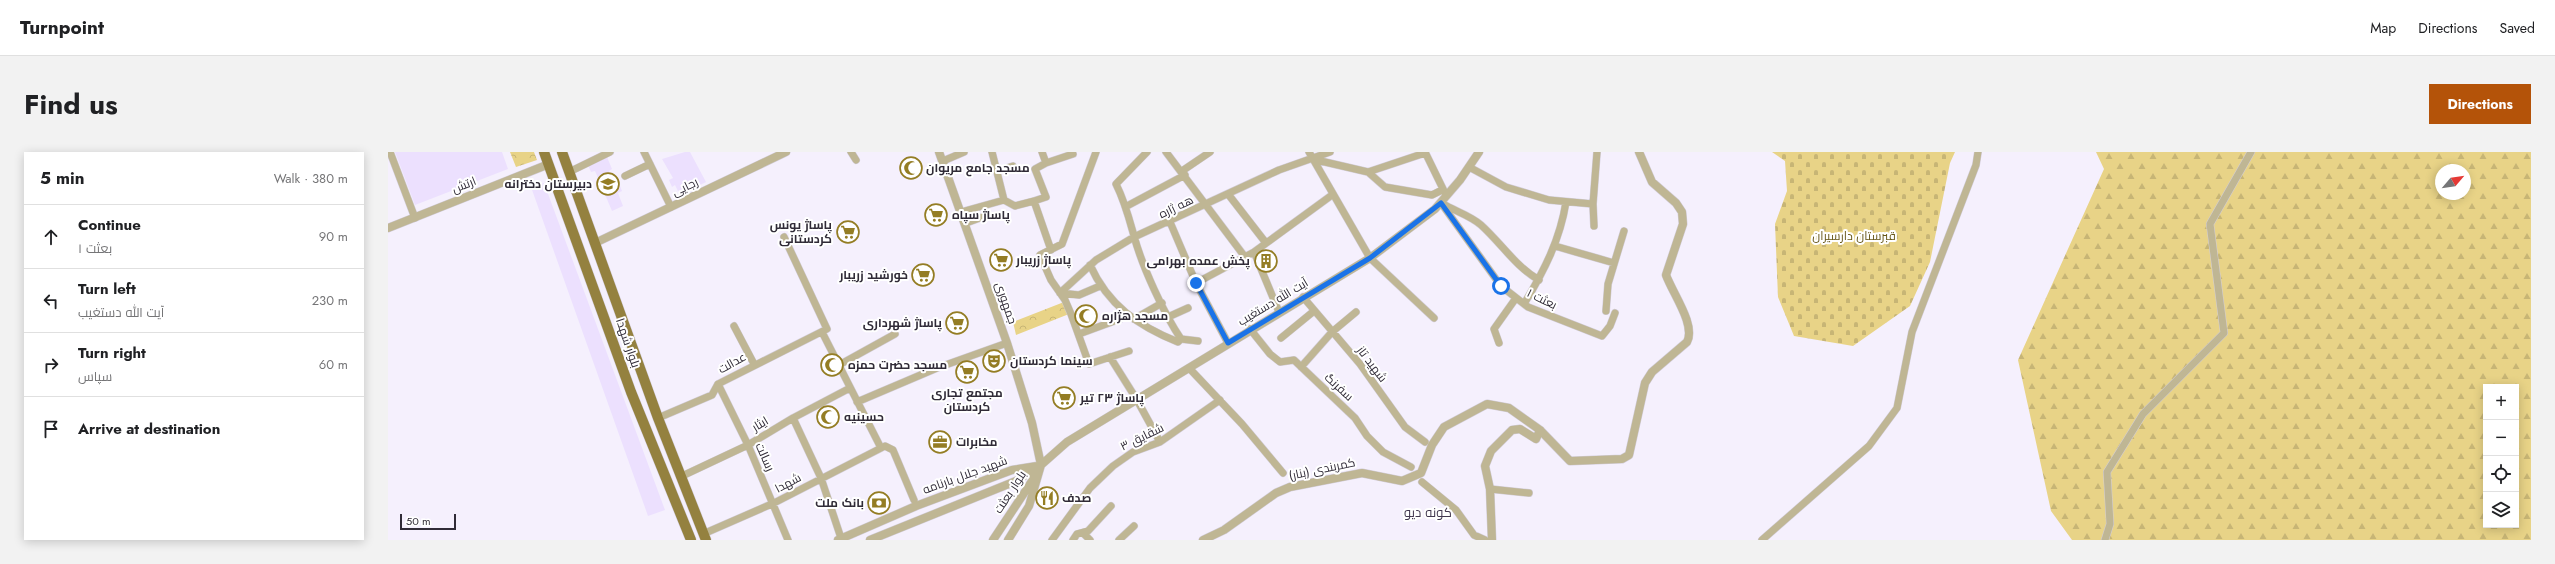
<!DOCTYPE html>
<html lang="en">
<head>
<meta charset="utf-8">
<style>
  :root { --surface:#fff; --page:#f2f2f2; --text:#202124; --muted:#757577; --line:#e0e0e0; --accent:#b45309 }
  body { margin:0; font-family:Jost,Cairo,sans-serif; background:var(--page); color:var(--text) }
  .controls { position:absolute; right:12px; bottom:12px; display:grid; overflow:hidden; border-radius:0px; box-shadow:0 2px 10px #0003 }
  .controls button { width:36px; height:36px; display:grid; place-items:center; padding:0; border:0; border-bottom:1px solid var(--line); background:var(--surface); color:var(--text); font:20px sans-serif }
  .compass { position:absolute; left:2047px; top:12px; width:36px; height:36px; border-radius:50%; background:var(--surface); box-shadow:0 2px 10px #0003; rotate:61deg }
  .scale { position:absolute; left:12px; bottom:10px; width:56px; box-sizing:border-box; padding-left:4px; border:2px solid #302b37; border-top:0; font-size:11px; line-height:14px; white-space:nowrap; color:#302b37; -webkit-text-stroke:3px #fff; paint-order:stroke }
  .stop { position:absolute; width:12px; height:12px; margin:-9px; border:3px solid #1a73e8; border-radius:50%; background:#fff }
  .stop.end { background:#1a73e8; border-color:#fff; box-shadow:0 1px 4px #0008 }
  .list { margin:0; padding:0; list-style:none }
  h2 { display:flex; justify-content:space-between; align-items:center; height:52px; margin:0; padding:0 16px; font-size:17px }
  h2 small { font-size:13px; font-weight:400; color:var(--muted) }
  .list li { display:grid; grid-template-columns:26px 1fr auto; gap:12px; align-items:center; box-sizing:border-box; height:64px; padding:0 16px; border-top:1px solid var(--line) }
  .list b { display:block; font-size:15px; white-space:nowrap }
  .list p { margin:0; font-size:13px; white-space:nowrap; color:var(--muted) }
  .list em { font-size:13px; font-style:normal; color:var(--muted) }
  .icon { flex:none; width:22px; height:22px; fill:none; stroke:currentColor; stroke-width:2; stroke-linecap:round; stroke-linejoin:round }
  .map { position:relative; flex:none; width:2143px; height:388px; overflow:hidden; border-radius:0px }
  header { display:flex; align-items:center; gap:24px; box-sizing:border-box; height:56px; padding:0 20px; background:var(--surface); border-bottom:1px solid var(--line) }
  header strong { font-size:19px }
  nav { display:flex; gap:22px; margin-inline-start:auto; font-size:14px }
  .intro { display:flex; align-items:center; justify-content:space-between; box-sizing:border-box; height:96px; padding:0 24px }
  h1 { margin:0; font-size:28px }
  .button { padding:10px 18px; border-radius:0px; background:var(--accent); color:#fff; font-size:14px; font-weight:700 }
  main { display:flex; gap:24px; padding:0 24px }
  aside { flex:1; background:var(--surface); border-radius:0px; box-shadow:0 2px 10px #0003 }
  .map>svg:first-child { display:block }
  .built { fill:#ece0fe }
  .forest { fill:url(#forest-firs); fill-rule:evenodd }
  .cemetery { fill:url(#cemetery-stones) }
  .park { fill:url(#park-crowns) }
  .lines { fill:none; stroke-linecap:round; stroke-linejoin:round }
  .minor-casing { stroke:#d2cdd9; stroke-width:8 }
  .tertiary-casing { stroke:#d2cdd9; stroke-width:9 }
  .primary-casing { stroke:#d2cdd9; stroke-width:11 }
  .minor { stroke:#bfb694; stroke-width:7 }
  .tertiary { stroke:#bfb694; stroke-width:8 }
  .primary { stroke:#94813f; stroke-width:10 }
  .route { stroke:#1a73e8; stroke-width:5 }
  .labels { text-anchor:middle; stroke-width:4; stroke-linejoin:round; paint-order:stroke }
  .poi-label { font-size:12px; font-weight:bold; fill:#302b37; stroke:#fff; text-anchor:start }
  .street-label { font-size:12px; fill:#302b37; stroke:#fff }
  .park-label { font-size:12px; fill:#665618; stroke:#fff }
  .neighbourhood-label { font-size:13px; fill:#41374f; stroke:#fff }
</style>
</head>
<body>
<header>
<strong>Turnpoint</strong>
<nav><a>Map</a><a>Directions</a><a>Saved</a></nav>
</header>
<div class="intro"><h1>Find us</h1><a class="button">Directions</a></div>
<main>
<aside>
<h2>5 min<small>Walk · 380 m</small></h2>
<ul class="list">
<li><svg class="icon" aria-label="ahead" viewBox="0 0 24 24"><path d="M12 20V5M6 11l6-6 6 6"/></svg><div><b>Continue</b><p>بعثت ۱</p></div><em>90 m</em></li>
<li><svg class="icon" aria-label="left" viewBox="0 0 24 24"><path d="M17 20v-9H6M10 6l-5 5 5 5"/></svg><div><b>Turn left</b><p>آیت الله دستغیب</p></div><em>230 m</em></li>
<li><svg class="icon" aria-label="right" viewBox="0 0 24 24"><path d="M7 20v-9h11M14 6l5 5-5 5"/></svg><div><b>Turn right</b><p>سپاس</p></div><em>60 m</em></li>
<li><svg class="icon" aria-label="arrive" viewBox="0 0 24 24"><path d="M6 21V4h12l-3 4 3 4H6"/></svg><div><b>Arrive at destination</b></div></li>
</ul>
</aside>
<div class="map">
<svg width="2143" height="388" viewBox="0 0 2143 388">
  <defs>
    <pattern id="forest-firs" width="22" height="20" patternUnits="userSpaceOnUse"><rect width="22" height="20" fill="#e8d387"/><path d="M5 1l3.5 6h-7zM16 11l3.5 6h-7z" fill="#c7b575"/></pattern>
    <pattern id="cemetery-stones" width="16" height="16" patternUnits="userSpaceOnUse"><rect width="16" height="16" fill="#e8d387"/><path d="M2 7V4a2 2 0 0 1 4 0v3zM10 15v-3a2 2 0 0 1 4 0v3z" fill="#c7b575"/></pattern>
    <pattern id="park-crowns" width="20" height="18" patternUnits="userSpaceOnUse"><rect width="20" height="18" fill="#e8d387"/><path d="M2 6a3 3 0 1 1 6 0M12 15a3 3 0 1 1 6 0" fill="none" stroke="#c7b575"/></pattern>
  </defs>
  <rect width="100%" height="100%" fill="#f5f0fd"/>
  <path class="built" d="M7,0H114L120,17L27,53Z
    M297,0H302L318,30L302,38L300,34L290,39L287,33L284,35L281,28L285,26L274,7Z
    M219,5L224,17L221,19L224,26L228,25L230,30L226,31L227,35L232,34L234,39L230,41L235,54L224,59L207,19L203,20L200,13Z
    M156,31L277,358L260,364L143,35Z"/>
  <path class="forest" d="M1708,0H2143V388H1684L1663,359L1630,208L1716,17ZM2053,18H2077V42H2053ZM2098,235H2128V373H2098Z"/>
  <path class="cemetery" d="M1384,0H1567L1562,11L1542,110L1522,154L1465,194L1406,184L1390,145L1387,72L1399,39L1397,9Z"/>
  <path class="park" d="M122,0H146L149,8L128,15Z
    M676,150L681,162L628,183L625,170Z"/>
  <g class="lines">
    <g class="minor-casing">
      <path id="minor" d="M2,0L27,66
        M256,0L283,55
        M463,0L468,8
        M604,0L616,48
        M654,0L658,11L647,17L658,45L646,49L663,98
        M708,0L674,92L652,103L663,128L677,148L683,162L701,212L741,199
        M759,0L728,32C737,50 741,66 746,84C754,114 776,162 793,187
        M778,0L857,105
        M921,0L982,106L1046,166
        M1037,0L1057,41
        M924,7L980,20L997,35L1044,43L1054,38
        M555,9L576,0
        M658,11L685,2
        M1081,15L1118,35L1161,48L1205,52
        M609,19L625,14
        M794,19L822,0
        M181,20L222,0
        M980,20L1037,1
        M237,24L262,12
        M840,42L878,91
        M1053,51L1113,134L1140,155L1214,184L1222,174L1227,161
        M1055,52C1067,59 1083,64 1093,73C1113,91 1128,115 1151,128
        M739,54L797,23
        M573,60L616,48L627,54L646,49
        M782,70L808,131L840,191
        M578,71L600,63
        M1206,74L1205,52L1209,0
        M1167,94L1226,111
        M866,100L891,160
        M702,113C720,153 750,174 790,190L793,187L810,189
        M808,131L866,100L944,43
        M672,141L708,108L746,85L891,18L942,0
        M672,141L691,143L712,134
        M915,145L972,212L1017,275L1037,290
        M1136,152C1156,119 1172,88 1178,50
        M1218,159L1220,132L1236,79
        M780,165L800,156
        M746,167L774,151
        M346,174L366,212
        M862,177L882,202L892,210L906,208L967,266L979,284L995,300L1023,315
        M434,180L493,296
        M691,182L740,164
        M893,186L926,159
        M1111,191L1106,177L1128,146
        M722,205L749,248L772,290
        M451,213L507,182
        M913,215L944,180L968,160
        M801,216L854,272L895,321
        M330,232L360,293L400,388
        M469,250L549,216L619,191
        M270,266L324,243L330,232L439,177L396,85
        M405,266L433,326L453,386
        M292,325L360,293L405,266L462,236
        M1034,330L1068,358L1086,383L1097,388
        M1102,337L1141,341
        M695,381L702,388
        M315,382L386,351L497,294L505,298L526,348
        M664,388L702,336L725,314L745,300L772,290L832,248
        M685,388L689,382L700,379L723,354
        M731,388L746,374
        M1374,388L1481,294L1509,256L1524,180L1588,13L1590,0
        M1717,388L1722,372L1719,320L1755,262L1836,181L1822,72L1863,0"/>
    </g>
    <g class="tertiary-casing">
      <path id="tertiary" d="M551,0L619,191L644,271L653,313L641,354L620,388
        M0,76L161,12
        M207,91L398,0
        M450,388L528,354L624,318L649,314
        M482,388L628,329L653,313L679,290L982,106L1047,57L1072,28L1091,0
        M605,388L648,323
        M815,388L836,378L888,341L902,335L974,321L1014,329L1033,321L1044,293L1056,275L1099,252L1121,256L1152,278L1182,309L1234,307L1241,303L1257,231L1264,220L1299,190C1308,173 1285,142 1278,123L1295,72L1294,60L1288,51L1264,30L1251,0
        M1104,388L1102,337L1097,314L1103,299L1124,278L1132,277L1148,287L1152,278"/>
    </g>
    <g class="primary-casing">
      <path id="primary" d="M156,0L243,240L303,388
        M174,0L270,266L318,388"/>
    </g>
    <use href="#minor" class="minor"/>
    <use href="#tertiary" class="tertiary"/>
    <use href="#primary" class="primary"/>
  </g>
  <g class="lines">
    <path class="route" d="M808,131L840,191L982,106L1053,51L1113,134"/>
  </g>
  <defs>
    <g id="mosque-ring" transform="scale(1.15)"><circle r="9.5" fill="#fff" stroke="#947d24" stroke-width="1.5"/><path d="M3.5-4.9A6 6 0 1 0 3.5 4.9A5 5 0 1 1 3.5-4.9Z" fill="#947d24"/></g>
    <g id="school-ring" transform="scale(1.15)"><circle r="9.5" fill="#fff" stroke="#947d24" stroke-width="1.5"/><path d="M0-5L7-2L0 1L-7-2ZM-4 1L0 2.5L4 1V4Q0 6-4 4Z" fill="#947d24"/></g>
    <g id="supermarket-ring" transform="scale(1.15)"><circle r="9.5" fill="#fff" stroke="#947d24" stroke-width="1.5"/><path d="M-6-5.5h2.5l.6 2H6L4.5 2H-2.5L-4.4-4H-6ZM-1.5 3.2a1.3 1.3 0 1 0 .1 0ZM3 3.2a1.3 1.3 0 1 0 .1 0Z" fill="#947d24"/></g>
    <g id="building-ring" transform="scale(1.15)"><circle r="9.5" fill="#fff" stroke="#947d24" stroke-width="1.5"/><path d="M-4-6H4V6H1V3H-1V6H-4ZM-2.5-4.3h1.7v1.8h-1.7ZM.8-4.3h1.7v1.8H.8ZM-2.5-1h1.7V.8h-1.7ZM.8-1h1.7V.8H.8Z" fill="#947d24"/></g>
    <g id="theatre-ring" transform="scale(1.15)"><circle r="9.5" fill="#fff" stroke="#947d24" stroke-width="1.5"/><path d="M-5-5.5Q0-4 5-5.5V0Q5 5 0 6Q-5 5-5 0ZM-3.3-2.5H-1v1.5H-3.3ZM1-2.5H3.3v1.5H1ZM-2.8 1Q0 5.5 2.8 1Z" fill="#947d24"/></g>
    <g id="office-ring" transform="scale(1.15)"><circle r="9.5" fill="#fff" stroke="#947d24" stroke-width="1.5"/><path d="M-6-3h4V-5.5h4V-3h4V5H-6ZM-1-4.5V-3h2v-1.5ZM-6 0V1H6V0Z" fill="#947d24"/></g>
    <g id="restaurant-ring" transform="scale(1.15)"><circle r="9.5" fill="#fff" stroke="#947d24" stroke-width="1.5"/><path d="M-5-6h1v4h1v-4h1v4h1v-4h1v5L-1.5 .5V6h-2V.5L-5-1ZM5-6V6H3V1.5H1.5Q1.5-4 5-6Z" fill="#947d24"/></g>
    <g id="bank-ring" transform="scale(1.15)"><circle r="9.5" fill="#fff" stroke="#947d24" stroke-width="1.5"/><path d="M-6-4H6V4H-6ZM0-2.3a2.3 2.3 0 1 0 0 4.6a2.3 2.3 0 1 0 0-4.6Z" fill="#947d24"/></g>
  </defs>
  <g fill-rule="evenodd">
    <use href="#mosque-ring" x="523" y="16"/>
    <use href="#school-ring" x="220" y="32"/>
    <use href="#supermarket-ring" x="548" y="63"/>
    <use href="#supermarket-ring" x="460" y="80"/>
    <use href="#supermarket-ring" x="613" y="108"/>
    <use href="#building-ring" x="878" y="109"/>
    <use href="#supermarket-ring" x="535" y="123"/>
    <use href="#mosque-ring" x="698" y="164"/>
    <use href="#supermarket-ring" x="569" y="171"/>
    <use href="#theatre-ring" x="606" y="209"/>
    <use href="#mosque-ring" x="444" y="213"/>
    <use href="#supermarket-ring" x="579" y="220"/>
    <use href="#supermarket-ring" x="676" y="246"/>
    <use href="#mosque-ring" x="440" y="265"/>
    <use href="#office-ring" x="552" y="290"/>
    <use href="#restaurant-ring" x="659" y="346"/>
    <use href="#bank-ring" x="491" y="351"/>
  </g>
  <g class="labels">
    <g class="poi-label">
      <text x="538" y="20">مسجد جامع مریوان</text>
      <text x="204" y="36" text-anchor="end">دبیرستان دخترانه</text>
      <text x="564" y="67">پاساژ سپاه</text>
      <text x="444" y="77" text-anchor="end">پاساژ یونس<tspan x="444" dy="14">کردستانی</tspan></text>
      <text x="628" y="112">پاساژ زریبار</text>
      <text x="862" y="113" text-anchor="end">پخش عمده بهرامی</text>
      <text x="520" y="127" text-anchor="end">خورشید زریبار</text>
      <text x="714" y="168">مسجد هژاره</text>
      <text x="554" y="175" text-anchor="end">پاساژ شهرداری</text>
      <text x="622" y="213">سینما کردستان</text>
      <text x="460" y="217">مسجد حضرت حمزه</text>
      <text x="579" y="245" text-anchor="middle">مجتمع تجاری<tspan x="579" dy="14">کردستان</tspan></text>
      <text x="692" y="250">پاساژ ۲۳ تیر</text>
      <text x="456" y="269">حسینیه</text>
      <text x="568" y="294">مخابرات</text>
      <text x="674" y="350">صدف</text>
      <text x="476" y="355" text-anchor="end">بانک ملت</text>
    </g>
    <g class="street-label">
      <text transform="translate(76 33) rotate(-22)" y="4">ارتش</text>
      <text transform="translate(297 35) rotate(-26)" y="4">رجایی</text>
      <text transform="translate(788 55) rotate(-26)" y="4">هه ژاره</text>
      <text transform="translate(1154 147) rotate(26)" y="4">بعثت ۱</text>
      <text transform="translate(885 150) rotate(-31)" y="4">آیت الله دستغیب</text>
      <text transform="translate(618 151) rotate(71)" y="4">جمهوری</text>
      <text transform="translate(240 191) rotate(71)" y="4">بلوار شهدا</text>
      <text transform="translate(344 211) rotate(-29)" y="4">عدالت</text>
      <text transform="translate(984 212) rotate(53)" y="4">شهید تاز</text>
      <text transform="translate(951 235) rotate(43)" y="4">سفرنگ</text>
      <text transform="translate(372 272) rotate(-31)" y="4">ایثار</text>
      <text transform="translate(754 285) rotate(-26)" y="4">شقایق ۳</text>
      <text transform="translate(377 305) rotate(66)" y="4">رسالت</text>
      <text transform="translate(934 317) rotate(-12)" y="4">کمربندی (بنار)</text>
      <text transform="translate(577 323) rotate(-20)" y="4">شهید جلال بارنامه</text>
      <text transform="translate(400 331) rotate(-28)" y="4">شهدا</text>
      <text transform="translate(622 340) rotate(-57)" y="4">بلوار بعثت</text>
    </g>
    <g class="park-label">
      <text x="1466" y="88">قبرستان دارسیران</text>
    </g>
    <g class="neighbourhood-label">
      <text x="1040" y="365">کونه دیو</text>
    </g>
  </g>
</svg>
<div class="controls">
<button>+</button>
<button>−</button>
<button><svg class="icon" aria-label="locate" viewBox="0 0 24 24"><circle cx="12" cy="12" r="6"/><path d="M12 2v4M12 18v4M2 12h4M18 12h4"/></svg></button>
<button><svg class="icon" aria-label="layers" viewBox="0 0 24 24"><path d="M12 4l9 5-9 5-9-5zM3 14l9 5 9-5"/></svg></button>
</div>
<svg class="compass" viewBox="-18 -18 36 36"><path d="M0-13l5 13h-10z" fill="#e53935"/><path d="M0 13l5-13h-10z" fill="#757577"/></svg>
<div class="scale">50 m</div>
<div class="stop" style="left:1113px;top:134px"></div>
<div class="stop end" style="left:808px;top:131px"></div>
</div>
</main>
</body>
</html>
